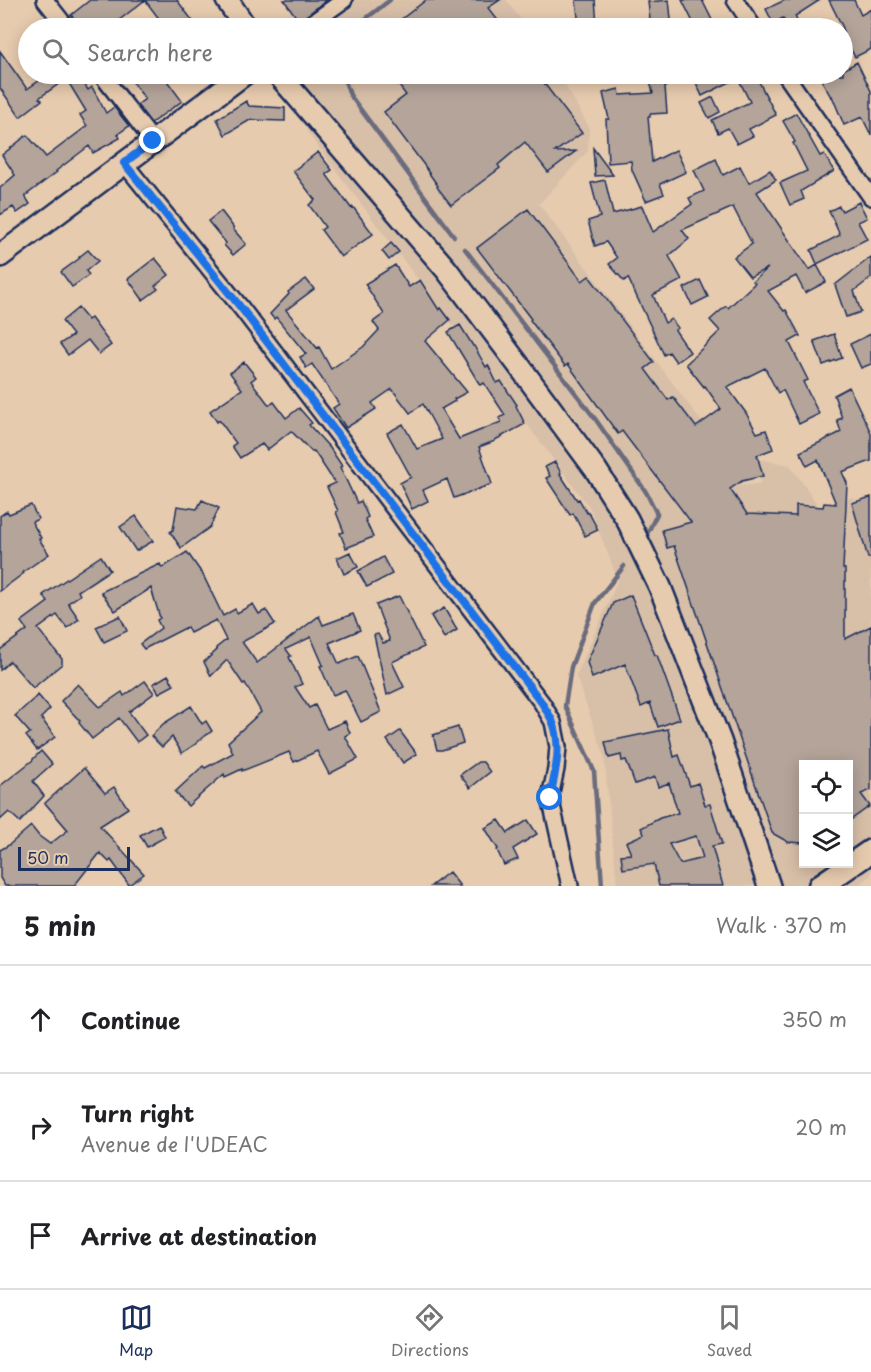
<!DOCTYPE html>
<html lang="en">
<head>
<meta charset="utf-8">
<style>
  :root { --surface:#fff; --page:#f2f2f2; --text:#202124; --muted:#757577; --line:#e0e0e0; --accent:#1b2f5e }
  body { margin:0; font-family:"Playpen Sans",sans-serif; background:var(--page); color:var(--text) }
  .controls { position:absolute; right:18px; bottom:18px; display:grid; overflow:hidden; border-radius:0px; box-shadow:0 3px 15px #0003 }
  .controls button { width:54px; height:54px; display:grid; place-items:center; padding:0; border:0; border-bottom:2px solid var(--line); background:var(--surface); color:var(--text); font:30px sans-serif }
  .scale { position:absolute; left:18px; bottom:15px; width:112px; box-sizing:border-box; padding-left:6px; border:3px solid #1b2f5e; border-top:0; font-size:16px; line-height:21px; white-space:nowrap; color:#1b2f5e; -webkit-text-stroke:4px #e7cbae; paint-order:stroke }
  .stop { position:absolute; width:18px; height:18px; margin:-14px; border:4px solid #1a73e8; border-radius:50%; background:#fff }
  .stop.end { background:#1a73e8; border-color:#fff; box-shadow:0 2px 6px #0008 }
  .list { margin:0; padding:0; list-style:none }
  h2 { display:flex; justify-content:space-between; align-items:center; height:78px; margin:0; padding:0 24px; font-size:26px }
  h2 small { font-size:20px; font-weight:400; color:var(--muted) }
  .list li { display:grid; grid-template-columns:39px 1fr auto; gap:18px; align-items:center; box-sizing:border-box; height:108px; padding:0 24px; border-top:2px solid var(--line) }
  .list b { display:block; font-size:22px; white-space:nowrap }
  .list p { margin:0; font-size:20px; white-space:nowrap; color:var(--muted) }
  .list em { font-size:20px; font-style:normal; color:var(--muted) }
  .icon { flex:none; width:33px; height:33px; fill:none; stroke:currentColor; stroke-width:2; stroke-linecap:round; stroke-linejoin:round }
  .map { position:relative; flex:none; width:871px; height:886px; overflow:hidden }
  .search { position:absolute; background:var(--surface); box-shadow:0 3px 15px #0003; left:18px; right:18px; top:18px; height:66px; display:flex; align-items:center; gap:15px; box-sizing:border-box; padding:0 21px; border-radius:33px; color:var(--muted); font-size:22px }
  .sheet { height:402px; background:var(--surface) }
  nav { display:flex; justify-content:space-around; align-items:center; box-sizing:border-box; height:84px; border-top:2px solid var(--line); background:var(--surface); font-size:16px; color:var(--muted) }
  nav a { display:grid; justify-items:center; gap:3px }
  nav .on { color:var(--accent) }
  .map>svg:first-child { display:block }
  .built { fill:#d8bfa8; fill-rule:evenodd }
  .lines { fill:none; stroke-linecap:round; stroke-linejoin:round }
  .stream { stroke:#6b6c7e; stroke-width:4.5 }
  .building { fill:#b4a49a; stroke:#1b2f5e; stroke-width:1.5; fill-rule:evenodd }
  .street-casing { stroke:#1b2f5e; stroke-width:20 }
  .secondary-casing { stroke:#1b2f5e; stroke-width:26 }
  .primary-casing { stroke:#1b2f5e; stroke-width:27 }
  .street { stroke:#e7cbae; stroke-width:15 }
  .secondary { stroke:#e7cbae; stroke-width:21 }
  .primary { stroke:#e7cbae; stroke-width:22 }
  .route { stroke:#1a73e8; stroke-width:8 }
</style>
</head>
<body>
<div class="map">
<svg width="871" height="886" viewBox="0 0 871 886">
  <rect width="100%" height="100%" fill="#e7cbae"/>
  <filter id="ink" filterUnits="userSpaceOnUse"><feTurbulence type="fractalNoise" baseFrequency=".0167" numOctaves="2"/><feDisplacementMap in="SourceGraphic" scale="12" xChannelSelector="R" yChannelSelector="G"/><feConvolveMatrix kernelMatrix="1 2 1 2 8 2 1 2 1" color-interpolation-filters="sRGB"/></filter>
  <g filter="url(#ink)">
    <path class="built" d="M346,0H506L527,28H311Z
      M293,74H559L589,127L588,151L539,204L715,440L735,486L760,484L758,459L790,465L819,507L853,497L871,536V875L857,886H617L604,755L576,676L618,580L590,508L307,132ZM804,764H848V864H804Z"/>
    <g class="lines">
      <path class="stream" d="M355,28L359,24L390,0
        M346,74L345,81L350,95L454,236
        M465,249L596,420L646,492L657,514L648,532
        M602,886L594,771L565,706L571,667L595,603L624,566"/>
    </g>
    <path class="building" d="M90,0H177L198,28H166L145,0L109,28H82L71,15Z
      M284,0H327L299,21Z
      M426,0H500L488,8L504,28H390Z
      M576,0H595L597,24L579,26Z
      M669,0L672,28H651L648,2Z
      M682,0H702L716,28H696Z
      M785,0H820L795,16L800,28H788L783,18L773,23L766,9Z
      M829,0H854L861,15L871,9V49L855,57L843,35V28Z
      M0,51L27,89L49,74H73L39,98L42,100L20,117L0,88Z
      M857,62L871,91V135L862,117L844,125L832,96L831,97L818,74H843V70Z
      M78,74L88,90L92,87L106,113L114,107L129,126L118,134L120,138L93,153L89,146L56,171L57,172L25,196L30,204L17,213L13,207L0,215V188L15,175L2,155L27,135L46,157L87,126L80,115L86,111L67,80Z
      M127,74H162L182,101L151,123L137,105L145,99Z
      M390,74H537L582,133L555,152L576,151L548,172L525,142L498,165L500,168L451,205L437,187L438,186L426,169H427L384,112L406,95Z
      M648,74H664L667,113L650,114V117H648L652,162L676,150L686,172L660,184L664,194L646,201L632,170L631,161L608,163L606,119H609L603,93L619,89L620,95L653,93Z
      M695,74H755L776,115L749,129L753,136L737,144L728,128L718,133L712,120L750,102L738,78L702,96L697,85Z
      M713,97L720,112L709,118L701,103Z
      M246,101L249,106L285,108V121L250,120L225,135L217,119Z
      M796,113L820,156L824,154L834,171L801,191L804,199L790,205L780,183L807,171L793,143L795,142L783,121Z
      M593,148L613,175L595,176Z
      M318,152L332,170L326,174L351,208L353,207L373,234L341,257L321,230L325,227L309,205L315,200L293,171Z
      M716,159L723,175L740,166L749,183L770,170L776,180L757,192L809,270L817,265L826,282L805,293L796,276L768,291L784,311L786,310L800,336L789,342L808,380L803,382L819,414L799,424L783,390L778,393L765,368L727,387L746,413L757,433L766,430L773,449L757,455L763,476L742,481L730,489L747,514L796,516V505L823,507L824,503L836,504L818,460L807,466L800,452L841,432L837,420L842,418L834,395L849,387L871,433V461L842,472L847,483L843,569H845V639L871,626V790L861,794L870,806L849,821V765H804V843L788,842L772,833L674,546L667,548L662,530L691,522L622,431L618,434L568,364L565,366L530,320L531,319L477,248L528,209L582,281L589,276L654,362L645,369L668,400L673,397L696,427L721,409L705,386L704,387L686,364L720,331L710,320L726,306L728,308L755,283L753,281L768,268L750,277L734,257L752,244L733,207L682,230L689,239L669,256L682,280L653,295L665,323L671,319L678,328L675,330L690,352L676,362L669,352L664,355L628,278L624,281L609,264L617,258L606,242L595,246L588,221L600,217L591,183L605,180L613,214L642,206L653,232L692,204L689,198L704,191L694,170Z
      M859,202L867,218L858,222L867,239L817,264L811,250L840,235L829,211L839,206L842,211Z
      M221,211L234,228L233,229L246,244L233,255L224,245L226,243L208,221Z
      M391,243L399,252L389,260L382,251Z
      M88,250L98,261L86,271L89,275L72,287L61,272L80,258L79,257Z
      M871,257V278L854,291L861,312L846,317L835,285Z
      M155,258L169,275L155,286L158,289L143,300L128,279Z
      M395,265L409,287L420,280L439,310L441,308L450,320L425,341L467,392L454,399L455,401L441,409L459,439L501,422L499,418L505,415L484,383L480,385L448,332L460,325L473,346H474L486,367L488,365L497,383L501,381L517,405L516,406L525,424L495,440V441L479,447L492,484L454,498L447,479L423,490L428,501L412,509L400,483L411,477L387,433L403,424L417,449L442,439L423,404L410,413L392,389L372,403L376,409L346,428L333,408L339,404L312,364L306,368L300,357L306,354L276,317L274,319L270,314L289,294L288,292L306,279L314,289L286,310L317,348L319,347L331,369L363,347L379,330L373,322L384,314L365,284Z
      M700,280L708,297L692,305L684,288Z
      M78,308L88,320L91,318L111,345L99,354L88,340L68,355L60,344L73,335L62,321Z
      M834,334L842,358L823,365L814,341Z
      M871,334V364L861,368L850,344Z
      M244,362L256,377L251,381L269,405L274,402L286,418L299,408L312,423L309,425L330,448L342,466L340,467L357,503L361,501L368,517L365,519L373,537L346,548L340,533L344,532L336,512L338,511L327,487L335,483L314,451L312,452L291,431L267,450L262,444L240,458L232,446L236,443L219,420L217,422L210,411L242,389L230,373Z
      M555,462L561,473L560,474L577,500L579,499L587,513H589L598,530L585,536L573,513L570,515L546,478L550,476L545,467Z
      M871,497V558H868L852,503Z
      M202,500L219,508L210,527L181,548L170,532L173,530L177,506L197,509Z
      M31,505L38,519L32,522L41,538L39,539L49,554L23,572L24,573L0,591V516L7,511L9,514Z
      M136,516L153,541L136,551L120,527Z
      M187,552L203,575L223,616L235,609L237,613L253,604L259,614L266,610L275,624L242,642L257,663L319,616L323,625L353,614L360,630L329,643L339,664L358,656L381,712L361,722L345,690L333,695L320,666L323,665L311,637L286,649L291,656L289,657L302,684L295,687L309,708L315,705L327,729L345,721L350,733L345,736L358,759L329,774L317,751L294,762L289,752L242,771V769L225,777L224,774L188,806L175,792L203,766L205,768L233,753L228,742L261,712L245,683L243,684L227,660L211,676L204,662L217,650L216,648L226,640L216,620L190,633L187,627L144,649L140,644L161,628L157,620L160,618L151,588L115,611L101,592L160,564L162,568Z
      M350,552L358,567L344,574L337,558Z
      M101,556L110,570L78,591L80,595L68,603L79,619L67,628L57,615L38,629L62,659V664L33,688L10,661L0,670V650L27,630L21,622L48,602L43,595Z
      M383,557L392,574L367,587L358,571Z
      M631,595L655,655H657L680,719L658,727L650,703L641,707L625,664L592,678L587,662L613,603Z
      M399,596L424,647L392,662L404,687L387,695L374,635L378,634L383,643L390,641L376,605Z
      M444,608L457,630L444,638L431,616Z
      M120,616L127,631L104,642L96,627Z
      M168,675L174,685L159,693L153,684Z
      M145,681L154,693L129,712L146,735L137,742L119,718L92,739L79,723L80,721L61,701L78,684L100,707L122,692L124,696Z
      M38,695L50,709L41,718L55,737L37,750L26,736L30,733L15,716Z
      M191,706L202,724L206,721L212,731L197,742V743L182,753L172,737L162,747L151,736L163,724Z
      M458,727L463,743L442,750H437L433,735Z
      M668,729L674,757L679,755L690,786L698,783L705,805L710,804L722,844L712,846L723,886H659L654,864L623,869L621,855L631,854L626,842L644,834L641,828L660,818L678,813L669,783L658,787L655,777L635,784L626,760L622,761L621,755L609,758L605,742ZM696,836L703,858L680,864L669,844Z
      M400,731L417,754L403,763L387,740Z
      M41,751L52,764L33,781L44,796L20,822L9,812L0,820V786L33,760V759Z
      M478,762H483L490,772L470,788L460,775Z
      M84,768L105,793L114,787L128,808L100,826L144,874L129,885L111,860L109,862L100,853L74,886H5L0,878V850L9,845L31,826L39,836L50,844L68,830L45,803Z
      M499,820L508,833L528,820L537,834L513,849L518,859L504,865L497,850L498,849L485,828Z
      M159,825L165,837L147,847L140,835Z
      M449,872L460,886H431Z"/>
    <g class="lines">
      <g class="street-casing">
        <path id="street" d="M45,0L67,28
          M735,0L754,28
          M305,28L344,0
          M101,74L153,141
          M785,74L871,197
          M124,163L242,309L542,703L553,722L558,747L556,769L550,797L570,886"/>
      </g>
      <g class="secondary-casing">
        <path id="secondary" d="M227,0L246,28
          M278,74L446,269L520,367L596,470L627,519L660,587L720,741L769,886
          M0,256L244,74"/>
      </g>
      <g class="primary-casing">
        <path id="primary" d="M820,886L871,851"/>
      </g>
      <use href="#street" class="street"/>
      <use href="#secondary" class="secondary"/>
      <use href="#primary" class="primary"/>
    </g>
  </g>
  <g class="lines" filter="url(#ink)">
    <path class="route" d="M153,141L124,163L242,309L542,703C545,709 549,714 552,720C563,746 555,772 550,798"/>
  </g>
</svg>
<div class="controls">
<button><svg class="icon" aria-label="locate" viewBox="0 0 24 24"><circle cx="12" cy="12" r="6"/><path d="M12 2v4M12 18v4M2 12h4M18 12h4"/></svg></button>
<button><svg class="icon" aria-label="layers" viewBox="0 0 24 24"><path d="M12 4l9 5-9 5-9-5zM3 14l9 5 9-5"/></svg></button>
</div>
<div class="scale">50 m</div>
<div class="stop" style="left:550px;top:798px"></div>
<div class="stop end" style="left:153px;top:141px"></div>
<div class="search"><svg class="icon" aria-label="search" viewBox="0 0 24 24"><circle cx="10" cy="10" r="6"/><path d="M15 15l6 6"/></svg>Search here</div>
</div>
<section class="sheet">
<h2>5 min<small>Walk · 370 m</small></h2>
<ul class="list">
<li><svg class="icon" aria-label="ahead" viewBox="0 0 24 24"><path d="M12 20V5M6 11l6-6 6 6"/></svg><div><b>Continue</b></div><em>350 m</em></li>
<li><svg class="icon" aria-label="right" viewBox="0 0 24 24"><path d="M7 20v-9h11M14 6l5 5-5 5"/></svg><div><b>Turn right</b><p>Avenue de I'UDEAC</p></div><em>20 m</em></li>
<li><svg class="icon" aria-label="arrive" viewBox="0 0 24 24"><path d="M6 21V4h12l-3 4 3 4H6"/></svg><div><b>Arrive at destination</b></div></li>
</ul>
</section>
<nav>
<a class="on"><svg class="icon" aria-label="map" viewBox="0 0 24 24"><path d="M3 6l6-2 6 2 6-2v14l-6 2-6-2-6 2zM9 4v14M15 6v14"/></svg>Map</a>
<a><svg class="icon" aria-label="directions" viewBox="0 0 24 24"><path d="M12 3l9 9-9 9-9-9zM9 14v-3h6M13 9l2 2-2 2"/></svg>Directions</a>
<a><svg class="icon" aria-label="saved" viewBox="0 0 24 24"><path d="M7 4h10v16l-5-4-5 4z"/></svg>Saved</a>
</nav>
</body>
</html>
